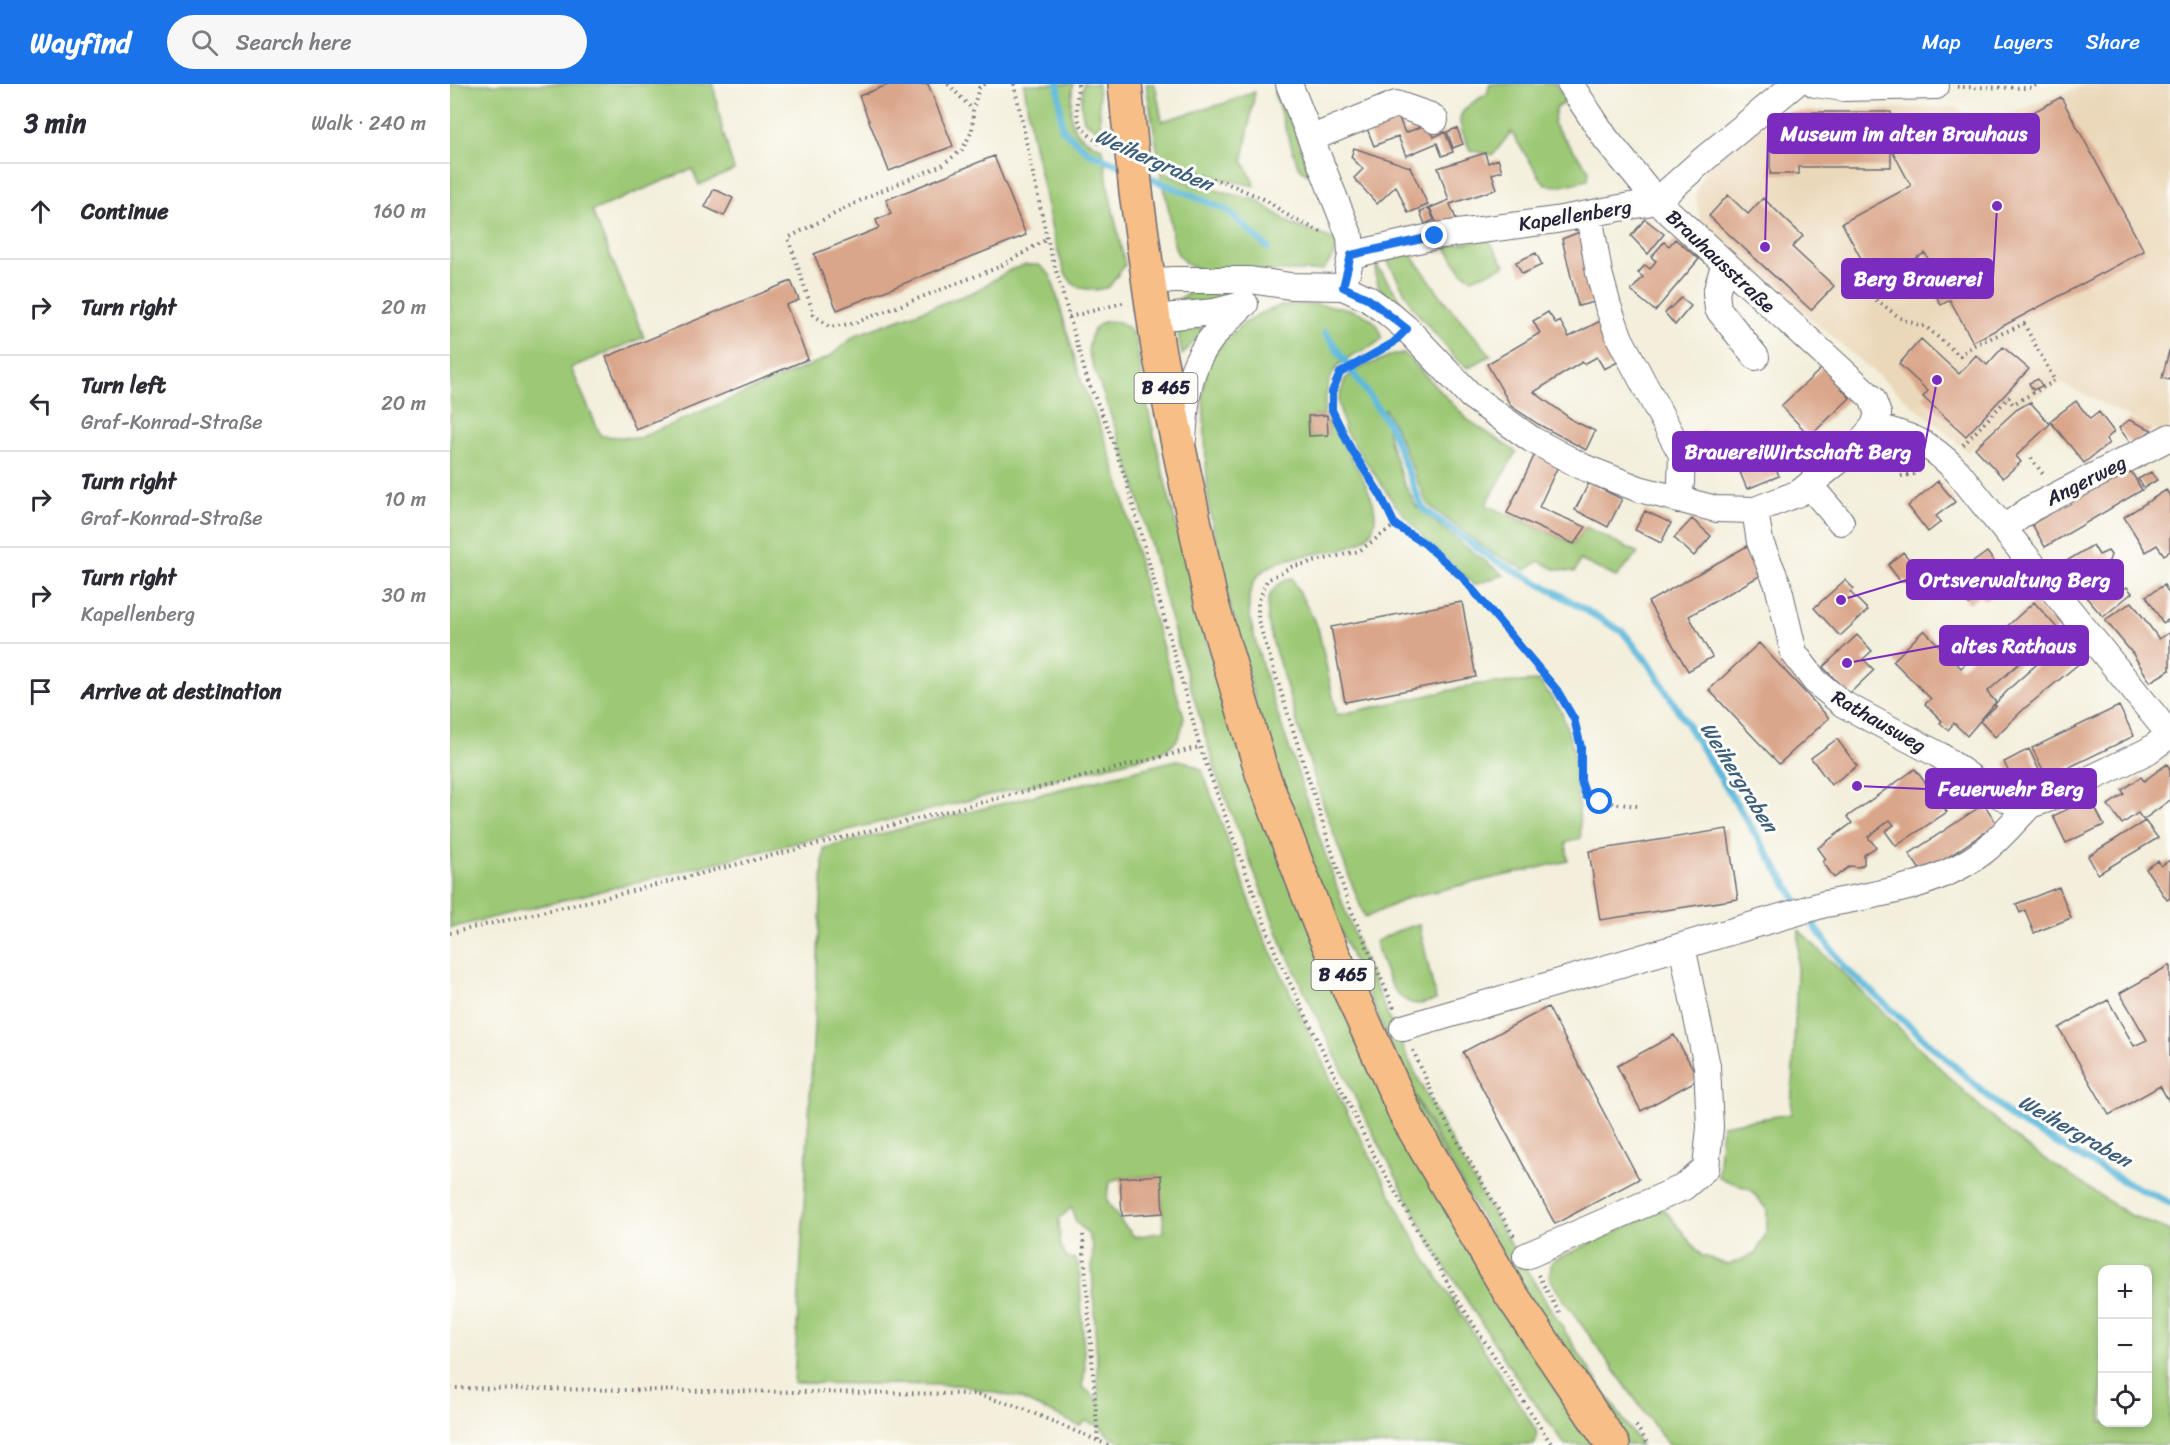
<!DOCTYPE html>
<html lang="en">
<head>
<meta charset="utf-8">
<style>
  :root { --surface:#fff; --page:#f7f7f7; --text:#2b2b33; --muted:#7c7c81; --line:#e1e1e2; --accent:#1a73e8 }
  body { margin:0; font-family:Sriracha,sans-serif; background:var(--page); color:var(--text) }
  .controls { position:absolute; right:18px; bottom:18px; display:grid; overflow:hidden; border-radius:12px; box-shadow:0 3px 9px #0003 }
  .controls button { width:54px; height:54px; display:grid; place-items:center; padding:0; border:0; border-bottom:2px solid var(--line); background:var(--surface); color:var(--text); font:30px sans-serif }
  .stop { position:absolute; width:18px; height:18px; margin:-14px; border:4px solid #1a73e8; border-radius:50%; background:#fff }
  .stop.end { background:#1a73e8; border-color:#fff; box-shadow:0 2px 6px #0008 }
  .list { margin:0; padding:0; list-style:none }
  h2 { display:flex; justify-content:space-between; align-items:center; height:78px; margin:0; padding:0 24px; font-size:26px }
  h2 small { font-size:20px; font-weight:400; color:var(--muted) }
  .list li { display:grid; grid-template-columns:39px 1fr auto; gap:18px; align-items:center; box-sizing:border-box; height:96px; padding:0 24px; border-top:2px solid var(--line) }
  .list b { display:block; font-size:22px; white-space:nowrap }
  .list p { margin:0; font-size:20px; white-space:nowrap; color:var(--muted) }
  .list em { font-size:20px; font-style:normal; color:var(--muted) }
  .icon { flex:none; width:33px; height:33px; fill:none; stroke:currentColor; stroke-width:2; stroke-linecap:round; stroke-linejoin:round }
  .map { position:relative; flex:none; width:1720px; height:1361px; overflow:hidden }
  header { display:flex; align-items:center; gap:36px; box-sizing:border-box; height:84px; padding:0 30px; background:var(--accent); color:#fff }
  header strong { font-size:28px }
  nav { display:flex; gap:33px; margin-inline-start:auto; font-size:21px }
  .search { width:420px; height:54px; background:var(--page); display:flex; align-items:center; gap:15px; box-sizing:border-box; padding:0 21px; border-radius:33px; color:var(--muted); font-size:22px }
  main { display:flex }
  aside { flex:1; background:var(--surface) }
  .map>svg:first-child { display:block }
  .built { fill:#ebd8ba }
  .green { fill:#9dc976; stroke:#607658; stroke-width:1.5; fill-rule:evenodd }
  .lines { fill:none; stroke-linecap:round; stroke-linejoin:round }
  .stream { stroke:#5db9db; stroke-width:7 }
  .building { fill:#daa68a }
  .minor-casing { stroke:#6b6a73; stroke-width:28 }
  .major-casing { stroke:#6b6a73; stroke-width:36 }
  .path { stroke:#6b6a73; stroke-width:4; stroke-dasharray:1.5 4.5; stroke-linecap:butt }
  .minor { stroke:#fff; stroke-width:26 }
  .major { stroke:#f7be87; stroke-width:33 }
  .major-bridge-casing { stroke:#6b6a73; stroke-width:36; stroke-linecap:butt }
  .major-bridge { stroke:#f7be87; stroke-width:33 }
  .route { stroke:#1a73e8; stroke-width:8 }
  .labels { text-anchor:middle; stroke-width:6; stroke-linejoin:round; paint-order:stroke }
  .shield { fill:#fdfcf7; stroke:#646373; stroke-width:1.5 }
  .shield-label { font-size:18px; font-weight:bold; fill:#22223b }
  .street-label { font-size:20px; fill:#22223b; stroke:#fdfcf7 }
  .water-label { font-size:21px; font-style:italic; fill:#3a5e7b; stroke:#fdfcf7 }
  .leader { fill:none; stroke:#7b2cbf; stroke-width:2 }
  .callout-dot { fill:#7b2cbf; stroke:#fdfcf7; stroke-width:2 }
  .callout { fill:#7b2cbf; stroke:#7b2cbf; stroke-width:2 }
  .callout-label { font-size:21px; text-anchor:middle; font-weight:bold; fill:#fff }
</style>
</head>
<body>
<header>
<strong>Wayfind</strong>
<div class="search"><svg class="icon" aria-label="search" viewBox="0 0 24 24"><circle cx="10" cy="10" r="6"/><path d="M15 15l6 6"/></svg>Search here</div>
<nav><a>Map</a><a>Layers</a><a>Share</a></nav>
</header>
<main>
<aside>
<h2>3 min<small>Walk · 240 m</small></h2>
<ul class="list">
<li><svg class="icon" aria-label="ahead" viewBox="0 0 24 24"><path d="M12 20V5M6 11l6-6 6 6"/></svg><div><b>Continue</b></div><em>160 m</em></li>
<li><svg class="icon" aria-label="right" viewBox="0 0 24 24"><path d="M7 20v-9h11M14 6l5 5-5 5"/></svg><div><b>Turn right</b></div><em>20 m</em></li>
<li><svg class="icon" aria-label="left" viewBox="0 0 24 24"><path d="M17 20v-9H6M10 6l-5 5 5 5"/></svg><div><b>Turn left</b><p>Graf-Konrad-Straße</p></div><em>20 m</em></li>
<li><svg class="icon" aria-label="right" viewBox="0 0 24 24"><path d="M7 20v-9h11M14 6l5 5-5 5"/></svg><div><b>Turn right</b><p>Graf-Konrad-Straße</p></div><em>10 m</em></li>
<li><svg class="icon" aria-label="right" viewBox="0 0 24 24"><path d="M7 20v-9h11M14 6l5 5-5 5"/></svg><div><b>Turn right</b><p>Kapellenberg</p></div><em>30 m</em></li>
<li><svg class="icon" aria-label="arrive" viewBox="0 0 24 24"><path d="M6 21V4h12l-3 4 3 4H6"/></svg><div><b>Arrive at destination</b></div></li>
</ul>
</aside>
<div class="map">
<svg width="1720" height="1361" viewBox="0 0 1720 1361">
  <rect width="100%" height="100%" fill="#fdfcf7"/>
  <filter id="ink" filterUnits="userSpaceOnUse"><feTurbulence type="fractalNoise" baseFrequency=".0167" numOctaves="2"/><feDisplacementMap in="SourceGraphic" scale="12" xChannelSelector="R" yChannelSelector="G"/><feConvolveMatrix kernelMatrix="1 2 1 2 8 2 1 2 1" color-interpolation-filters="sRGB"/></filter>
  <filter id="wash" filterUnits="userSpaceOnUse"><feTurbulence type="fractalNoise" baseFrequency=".008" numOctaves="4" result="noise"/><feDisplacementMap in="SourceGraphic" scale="24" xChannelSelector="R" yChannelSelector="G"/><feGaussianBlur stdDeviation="1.35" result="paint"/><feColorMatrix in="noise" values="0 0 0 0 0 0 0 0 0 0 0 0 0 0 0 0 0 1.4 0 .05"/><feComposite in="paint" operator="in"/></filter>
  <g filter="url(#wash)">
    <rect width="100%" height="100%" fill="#f3efdc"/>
    <path class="built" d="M1637,0H1720V345L1710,349L1611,299L1574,318L1518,368L1252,142L1245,111L1258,77L1322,27L1505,23L1532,40Z"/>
    <path class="green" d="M0,0H263L273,48L284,86L249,101L242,85L142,127L194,253L121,284L151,352L189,354L379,273L406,251L526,207L560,186L575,181H589L601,192L632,300L654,352L671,404L697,512L734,633C731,654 726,661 707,670L0,844Z
      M574,0H623C619,38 616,47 653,65L659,108L675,181L659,203L646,206L630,204L622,199L615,189L604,155L581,47Z
      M633,0H648L651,48L634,37L631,21Z
      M696,0H705L712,37L775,19L805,8L793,76L805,102L762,93L709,76Z
      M1040,0H1106L1116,18L1106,24L1103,40L1139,86L1138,96L1112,102L1095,101L1061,48L1043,71L1020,66C1005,33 1004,29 1037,10Z
      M828,4L860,89L857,90L848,82L824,9Z
      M710,86L743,100L808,117L843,141L889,157L884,172L873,186L861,187H752C719,176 724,156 719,127C716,113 713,100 710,86Z
      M1038,155L1055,182L1022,195L1012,188L995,162Z
      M960,169L997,220L1041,271L1018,284L1006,275L964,225L937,176Z
      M927,182L965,237C949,223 919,206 927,182Z
      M747,208L802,209C780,215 751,225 729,215L740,209Z
      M858,220C884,222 926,223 932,254C923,264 915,265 903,271C877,284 876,305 874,331L858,333L859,352L878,350L877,335C891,358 926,407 925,433C924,495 779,439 801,539C813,592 833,644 850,696C871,758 891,820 916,880C957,982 1011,1078 1068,1172C1107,1236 1147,1300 1191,1361H1177L1111,1266L1017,1109L956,995L866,792L808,628L777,510L758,419L753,311L755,292L759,277L772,259L790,242L809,230L830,222Z
      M656,237L670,238L679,245L686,256L695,313L720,418L758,562L800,696L1144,1361H1115L1068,1296L984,1165L911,1026L833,862L768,695L717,523L684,396L638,268C640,253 641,243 656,237Z
      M727,243L755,244L732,271Z
      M944,270H955L1017,335L1066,368L1036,421L1124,460L1136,443L1188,469L1166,493L1130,476L1125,488L1105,485L1089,477L1076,486L1039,467L977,420L946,345L934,324L939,356L953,397L966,422L1012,460L1054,491L1024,501L977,457L944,419L895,347L888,317L895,295L906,286Z
      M842,494L868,544L887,631L1029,600L1089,597L1111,626L1124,667L1131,754L1116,759L1118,777L960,813L915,834C884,755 857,675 834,594C827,570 815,543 818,518C820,505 831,497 842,494Z
      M727,676L737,678L752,686L809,842L890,1015L973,1171L1086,1346L1087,1353L1084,1361H677L659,1352L651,1343L636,1337L629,1342L569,1314L510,1301L344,1299L374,764ZM710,1091L714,1148L685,1153L672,1139L657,1117L658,1104L661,1097L670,1094ZM622,1123L625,1137L638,1150L643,1163L642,1181L649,1317L632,1302L635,1287L629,1183L625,1175L616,1173L610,1159L609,1135Z
      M969,840L986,916C981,917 974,920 968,920C940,919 933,879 925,858L947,847Z
      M1349,846L1525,1018L1574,1061L1678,1130L1720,1147V1357L1715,1361H1218L1108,1208L1099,1192L1102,1177L1214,1125L1251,1171L1278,1181L1305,1170L1317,1148V1126L1301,1106L1268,1093L1272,1041L1341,1030ZM1652,1186H1698V1338H1652Z"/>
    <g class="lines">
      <path class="stream" d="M608,0L612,45L638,68L674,83
        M695,92L777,126L818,164
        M875,248L940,342L972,424L1043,475L1105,508L1173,548L1200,581L1351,823
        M1357,832L1396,885L1565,1036L1677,1099L1720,1119"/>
    </g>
    <g id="blocks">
      <path class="building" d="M440,0H478L503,62L439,87L409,12Z
        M1611,13L1694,167L1523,258L1500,216L1491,221L1480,201L1489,196L1475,169L1423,197L1392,139L1461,102L1443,68L1477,49L1481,56L1508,42L1519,63Z
        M1338,28H1441V83H1349V90H1320V49H1349V39H1338Z
        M947,29L955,49L978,40L984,53L995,48L1003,68L992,72L987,59L956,72L948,52L924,62L916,42Z
        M1007,44L1013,60L1003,64L997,48Z
        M904,64L960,83L978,121L958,129L946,102L927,120L904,94L913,85L901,73Z
        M1035,69L1038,79L1048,75L1052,87L1042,90L1047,105L1000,120L1006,135L988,142L980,124L999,116L988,84Z
        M544,72L576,151L387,226L364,170L429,144L426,136L441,130L436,116Z
        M264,105L283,114L274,132L255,123Z
        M1278,111L1298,130L1313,114L1353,152L1342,163L1384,202L1361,226L1259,132Z
        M979,124L984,136L975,140L970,128Z
        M1195,135L1214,150L1198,170L1181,152Z
        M1132,147L1149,217L1128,222L1112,155Z
        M1225,155L1249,175L1205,227L1181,207L1193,193L1188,189L1195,181L1200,185L1206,177L1201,173L1214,158L1219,162Z
        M1086,169L1092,181L1072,190L1066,178Z
        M341,197L349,216L336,221L358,275L186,346L156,273Z
        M1231,214L1241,222L1225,241L1215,229Z
        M1098,228L1106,240L1110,237L1119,253L1154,235L1174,275L1154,285L1147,273L1134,280L1132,278L1084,308L1124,337L1145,347L1136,366L1088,340L1061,322L1037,280L1090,249L1083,237Z
        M1471,255L1509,290L1526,271L1537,281L1553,263L1579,285L1516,352L1473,313L1478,307L1449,280Z
        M1719,267H1720V296L1712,294Z
        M1373,283L1400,314L1360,352L1331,322Z
        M1588,295L1592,302L1583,306L1579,299Z
        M1626,317L1640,335L1649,328L1664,348L1656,355L1659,359L1634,379L1600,337Z
        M1580,318L1600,340L1566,372L1571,378L1553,394L1525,364L1566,326Z
        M877,331L878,351L859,352L858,332Z
        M1679,336L1702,346L1682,361L1669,344Z
        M1255,346L1271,375L1251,385L1236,356Z
        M1312,349L1329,392L1297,405L1279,362Z
        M1085,370L1108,382L1089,423L1136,443L1124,460L1057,429Z
        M1678,382L1692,406L1595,463L1582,440Z
        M1701,388L1707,396L1694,404L1688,395Z
        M1488,397L1505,418L1486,432L1491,438L1478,448L1458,422Z
        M1139,399L1172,415L1158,443L1125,426Z
        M1716,406L1720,412V467L1714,471L1707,461L1696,468L1674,433Z
        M1195,427L1221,439L1211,459L1185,446Z
        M1242,435L1261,452L1244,472L1224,454Z
        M1643,461L1649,471L1658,467L1661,471L1659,477L1654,480L1659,487L1629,505L1610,481Z
        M1297,462L1313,490L1239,532L1262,573L1238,587L1198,518Z
        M1453,468L1467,485L1464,487L1469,493L1459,502L1454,496L1451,498L1438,481Z
        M1537,468L1555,492L1540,503L1543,507L1542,511L1537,515H1532L1530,511L1519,520L1500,495Z
        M1661,491L1673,506L1677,503L1682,509L1653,533L1635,512Z
        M1395,496L1404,505L1400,508L1418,526L1390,552L1364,524Z
        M1714,501L1720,511V535L1713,539L1696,512Z
        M1012,518L1026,593L895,618L881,543Z
        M1584,518L1608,545L1537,608L1546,618L1517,652L1504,639L1498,646L1490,639L1492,637L1475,620L1481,615L1443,577L1474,546L1511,584Z
        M1682,518L1709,555L1720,548V586L1700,598L1683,570L1655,536Z
        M1407,551L1422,567L1413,575L1424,586L1399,610L1373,583Z
        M1619,552L1637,573L1575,624L1545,653L1530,637L1546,622L1544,621L1561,603Z
        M1309,559L1379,634L1329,680L1259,606Z
        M1669,622L1684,652L1597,694L1582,664Z
        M1387,655L1407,682L1381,701L1361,674Z
        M1579,665L1594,696L1582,701L1578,692L1564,699L1554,678Z
        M1717,680L1720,685V716L1693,736L1688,729L1672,740L1658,721L1674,710L1672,706L1691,693L1694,697Z
        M1465,685L1497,728L1446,762L1435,747L1444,741L1440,736L1418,753L1426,763L1414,771V780L1409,783L1400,782L1384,794L1373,778L1376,775L1368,764L1402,739L1397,733Z
        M1640,714L1654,741L1616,759L1603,732Z
        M1534,720L1547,740L1473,790L1459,770Z
        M1695,737L1708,754L1648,790L1638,772Z
        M1277,745L1288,815L1150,836L1139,767Z
        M1720,776V814L1717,816L1696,785L1708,777L1711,782Z
        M1609,803L1621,834L1584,849L1575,826L1570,829L1566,820Z
        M1720,881V1019L1710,1002L1659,1031L1609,944L1658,916L1684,962L1697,956L1670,909Z
        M1098,923L1189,1095L1105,1140L1013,968Z
        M1224,951L1249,995L1191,1027L1167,982Z
        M711,1091L713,1129L672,1132L670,1094Z"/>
    </g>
  </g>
  <g filter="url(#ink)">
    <use href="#blocks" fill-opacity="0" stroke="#6b6a73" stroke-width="1.5"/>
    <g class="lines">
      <g class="minor-casing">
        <path id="minor" d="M839,0L900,153L901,171L898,186
          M1365,0L1394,4L1486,2
          M862,54L946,20L981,32L985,36
          M1139,130L1149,189L1158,222L1170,255L1232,371L1231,399L1228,416
          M901,171L985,152L1106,136L1207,117L1254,75L1345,0
          M1274,181L1266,209L1268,225L1306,273
          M699,198L723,196H800L840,202L893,203L917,214L938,229L957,245L1021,312L1081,355L1133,383L1189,405L1266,425L1305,426L1349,409L1407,362L1424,342L1428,330L1422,314L1207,117L1156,55L1120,0
          M704,234L764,228L795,220
          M1424,342C1463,353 1479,358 1507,387L1720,651
          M733,355C735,331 736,302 746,280C756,257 774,239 792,222
          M1359,401L1391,438
          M1305,426L1310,458L1328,501L1344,569L1365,597L1393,620L1489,671L1537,705L1561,717L1580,721L1598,715L1698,667L1720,651
          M1554,444L1582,424L1720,353
          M953,944L1375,820C1430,810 1488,802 1534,767C1551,754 1565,736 1580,721
          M1076,1172L1234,1103L1256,1084L1260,1043L1257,982L1232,862"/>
      </g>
      <g class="major-casing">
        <path id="major" d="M675,0L678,31
          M686,108L708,264L761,517L812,689L870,841L957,1033L1060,1209L1163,1361"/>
      </g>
      <path class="path" d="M498,0L522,25
        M535,0L529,4L523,25L522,47L512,66L492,81L419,112L338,154L364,231L380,243L405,239L549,183L597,155
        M564,0L597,155L637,295L656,339L676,396L750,663L826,870L921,1066L1007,1215L1102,1361
        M628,0C627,20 623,36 638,50C644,55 647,59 654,61
        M1507,3L1581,4L1588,0
        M710,81L774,98L816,116L837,131L873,149
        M1426,216L1453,236L1476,243L1510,272L1522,262L1574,240L1605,297L1563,320L1558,314
        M619,233L676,218
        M941,260L889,289L882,308V326L901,365L931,413L945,441L909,467L841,483L817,496L808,519V536L899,821L944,924
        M1334,361L1353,378
        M1513,361L1560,312
        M1581,374L1595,393
        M1451,392L1465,390L1472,384
        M945,441L974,459L1012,493L1107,606L1124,635L1131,663V697L1136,712L1150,718L1188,722
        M0,849L166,811L750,663
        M963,966L991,1029L1065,1154
        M633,1151L648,1357
        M1088,1191L1111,1232
        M0,1304L524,1310L564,1321L658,1361
        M1186,1342L1199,1361"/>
      <use href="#minor" class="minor"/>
      <use href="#major" class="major"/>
      <g class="major-bridge-casing">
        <path id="major-bridge" d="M678,31L686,108"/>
      </g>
      <use href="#major-bridge" class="major-bridge"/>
    </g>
  </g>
  <g class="lines" filter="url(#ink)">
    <path class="route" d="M985,152L901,171L893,203L917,214L957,245L943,259L890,289L882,308V326L901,365L931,412L945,441L974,459L1012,493L1107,606L1124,635L1131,663V697L1136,712L1150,718"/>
  </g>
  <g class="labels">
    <g class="shield">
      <rect x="684.5" y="289" width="63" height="30" rx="4.5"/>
      <rect x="861.5" y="876" width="63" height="30" rx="4.5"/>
    </g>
    <g class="shield-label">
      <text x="716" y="310">B 465</text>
      <text x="893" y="897">B 465</text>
    </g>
    <g class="street-label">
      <text transform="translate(1125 131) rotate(-9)" y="7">Kapellenberg</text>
      <text transform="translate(1271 177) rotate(43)" y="7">Brauhausstraße</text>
      <text transform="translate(1636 396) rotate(-27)" y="7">Angerweg</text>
      <text transform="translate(1429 637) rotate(30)" y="7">Rathausweg</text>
    </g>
    <g class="water-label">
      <text transform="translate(704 76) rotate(24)" y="7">Weihergraben</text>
      <text transform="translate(1289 693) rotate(58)" y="7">Weihergraben</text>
      <text transform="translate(1625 1047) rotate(30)" y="7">Weihergraben</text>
    </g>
  </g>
  <path class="leader" d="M1315 163L1318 50M1547 122L1543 194M1487 296L1474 367M1391 516L1457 496M1397 579L1490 562M1407 702L1476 705"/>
  <g class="callout-dot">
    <circle cx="1315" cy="163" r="6"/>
    <circle cx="1547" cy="122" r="6"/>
    <circle cx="1487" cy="296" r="6"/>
    <circle cx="1391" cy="516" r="6"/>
    <circle cx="1397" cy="579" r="6"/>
    <circle cx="1407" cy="702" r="6"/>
  </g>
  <g class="callout">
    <rect x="1318" y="30" width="271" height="39" rx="6"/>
    <rect x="1392" y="175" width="151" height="39" rx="6"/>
    <rect x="1223" y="348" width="251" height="39" rx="6"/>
    <rect x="1457" y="476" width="216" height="39" rx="6"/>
    <rect x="1490" y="542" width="148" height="39" rx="6"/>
    <rect x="1476" y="685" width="170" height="39" rx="6"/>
  </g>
  <g class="callout-label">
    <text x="1454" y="57">Museum im alten Brauhaus</text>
    <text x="1468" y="202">Berg Brauerei</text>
    <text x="1348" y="375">BrauereiWirtschaft Berg</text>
    <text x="1565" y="503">Ortsverwaltung Berg</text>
    <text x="1564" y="569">altes Rathaus</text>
    <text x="1561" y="712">Feuerwehr Berg</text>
  </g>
</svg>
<div class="controls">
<button>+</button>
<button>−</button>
<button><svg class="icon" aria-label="locate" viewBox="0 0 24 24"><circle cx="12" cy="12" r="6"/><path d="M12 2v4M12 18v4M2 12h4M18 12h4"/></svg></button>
</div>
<div class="stop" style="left:1150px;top:718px"></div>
<div class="stop end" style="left:985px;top:152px"></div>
</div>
</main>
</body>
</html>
